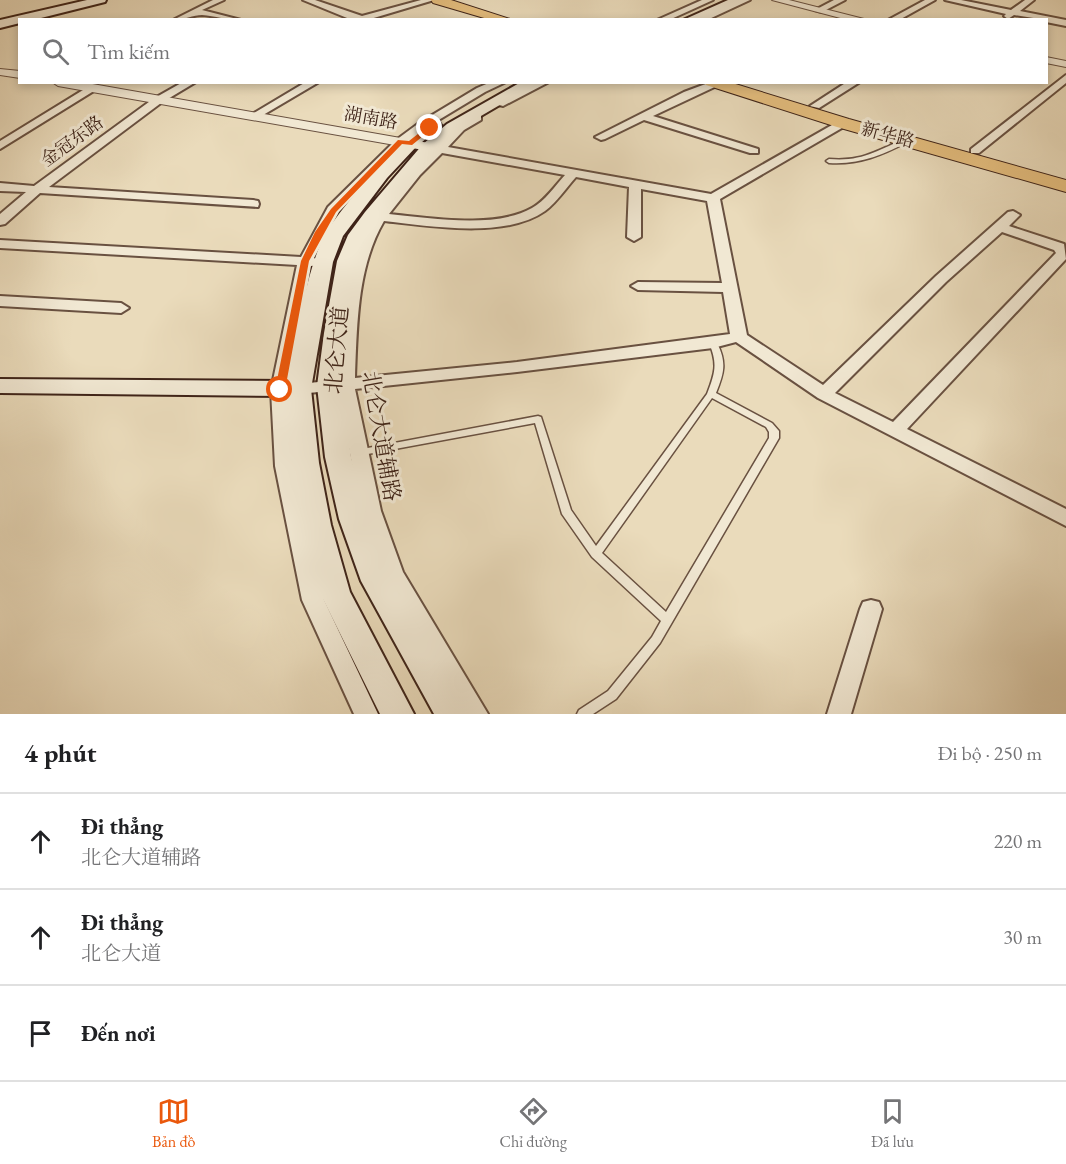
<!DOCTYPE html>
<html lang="vi">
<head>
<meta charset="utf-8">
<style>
  :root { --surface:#fff; --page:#f2f2f2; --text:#202124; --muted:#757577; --line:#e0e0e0; --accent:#ea580c }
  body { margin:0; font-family:"EB Garamond","Noto Serif SC",serif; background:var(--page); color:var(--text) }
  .stop { position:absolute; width:18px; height:18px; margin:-14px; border:4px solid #ea580c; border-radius:50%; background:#fff }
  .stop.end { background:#ea580c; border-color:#fff; box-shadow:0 2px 6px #0008 }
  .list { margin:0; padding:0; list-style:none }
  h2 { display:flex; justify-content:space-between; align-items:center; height:78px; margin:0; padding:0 24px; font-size:26px }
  h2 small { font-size:20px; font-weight:400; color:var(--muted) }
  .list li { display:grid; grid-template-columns:39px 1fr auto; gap:18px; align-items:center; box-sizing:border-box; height:96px; padding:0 24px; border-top:2px solid var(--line) }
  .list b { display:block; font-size:22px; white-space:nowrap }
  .list p { margin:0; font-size:20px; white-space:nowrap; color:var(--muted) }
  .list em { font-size:20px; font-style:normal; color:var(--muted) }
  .icon { flex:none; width:33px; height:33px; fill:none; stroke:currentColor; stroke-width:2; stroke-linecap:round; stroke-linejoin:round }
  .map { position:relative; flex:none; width:1066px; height:714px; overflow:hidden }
  .search { position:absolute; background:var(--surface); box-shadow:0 3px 9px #0003; left:18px; right:18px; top:18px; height:66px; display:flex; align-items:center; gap:15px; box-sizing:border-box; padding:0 21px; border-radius:0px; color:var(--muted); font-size:22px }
  .sheet { height:366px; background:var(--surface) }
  nav { display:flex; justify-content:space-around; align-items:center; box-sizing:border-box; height:84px; border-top:2px solid var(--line); background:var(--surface); font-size:16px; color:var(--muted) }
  nav a { display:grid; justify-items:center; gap:3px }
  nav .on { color:var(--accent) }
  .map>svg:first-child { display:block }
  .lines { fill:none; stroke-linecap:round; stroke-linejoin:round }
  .service-casing { stroke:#695141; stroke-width:3 }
  .minor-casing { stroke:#695141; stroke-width:4 }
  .tertiary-casing { stroke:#695141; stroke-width:2 }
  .secondary-casing { stroke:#3e2318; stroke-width:4 }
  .primary-casing { stroke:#3e2318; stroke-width:2 }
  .service { fill:#f1e8d3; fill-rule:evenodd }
  .minor { fill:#f1e8d3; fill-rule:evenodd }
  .tertiary { fill:#f1e8d3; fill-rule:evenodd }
  .secondary { fill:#f1e8d3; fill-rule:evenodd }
  .primary { fill:#e5be7e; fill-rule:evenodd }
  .route { fill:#ea580c }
  .labels { text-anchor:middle; stroke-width:6; stroke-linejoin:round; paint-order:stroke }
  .far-street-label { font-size:18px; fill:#3e2318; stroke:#f1e8d3 }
  .street-label { font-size:22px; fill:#3e2318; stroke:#f1e8d3 }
</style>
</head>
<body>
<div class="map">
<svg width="1066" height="714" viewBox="0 0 1066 714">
  <rect width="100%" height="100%" fill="#eadbbb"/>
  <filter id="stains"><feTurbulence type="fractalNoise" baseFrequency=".00333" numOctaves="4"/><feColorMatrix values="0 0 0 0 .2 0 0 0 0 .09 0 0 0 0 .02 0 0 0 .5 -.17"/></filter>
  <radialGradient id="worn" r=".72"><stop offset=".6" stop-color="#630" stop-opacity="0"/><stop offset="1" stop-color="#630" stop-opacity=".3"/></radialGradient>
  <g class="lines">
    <g class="service-casing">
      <path id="service" d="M907,138L910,140L909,141C883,155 859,165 829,163L826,161L829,159C863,162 877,150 907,138Z
        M710,341H716L717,343C727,363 724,373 716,393L772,423L779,431V438L660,643L616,699L593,714H577L579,710L608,691L652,637L661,621L592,557L562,514L535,423L357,456L354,455L352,453L354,451L357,450L538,416L541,417L571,510L596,546L707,394C715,373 718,364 709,343ZM712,398L766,427L769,432V438L666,612L602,553Z"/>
    </g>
    <g class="minor-casing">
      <path id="minor" d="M213,0H224L202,10L241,20C227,20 215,16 202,15C194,15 183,20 173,20Z
        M303,0H315L362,16L421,0H434L367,20H352Z
        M702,0H713L669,20H657Z
        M739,0H750L707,20H695Z
        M834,0H845L822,12L815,10Z
        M925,0H935L899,20H888Z
        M945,0H961L1011,10L1025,0H1034L1020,11L1066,20V26L1046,22V20L1014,15L1008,19L1004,16L1006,14Z
        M1066,75V83L979,153H971V149Z
        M183,82H196L161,103L49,187L253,200L258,201L259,204L258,207L40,193L5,224L0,225V214L26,192L0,191V183L34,186L153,99Z
        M306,82H319L258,118L254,119L249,116Z
        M491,82H506L485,92L427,127L404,144L339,212L314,258L321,262L319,265L311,266L289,390L295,466L324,600L378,714H354L302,600L275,466L271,390L297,265L0,248V240L301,257L328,207L396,140L419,123L477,88Z
        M535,82H549L503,106L494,104Z
        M711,82L721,84L653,116L758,149V153H750L644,120L605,139L601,140L595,137L684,92Z
        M847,82H860L819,108L810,106Z
        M88,87L97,89L0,149V141Z
        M477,115L481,116V120L464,130L448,147L711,194L839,121H847V125L720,199L747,335L823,385L936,276L1008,212L1013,211L1020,215L1009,226L1064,244L1066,259L907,429L1066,509V526L818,398L736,342L713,348L517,372L355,389L381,511L403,572L488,714H463L382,574L361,511L338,390L299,394L293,393L290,389L293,385L299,384L338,380C341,326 343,266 372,220L365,216L367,213H377L412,169L431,151L426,149V145H437L456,126ZM442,153L565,175C555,186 545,201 532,208C495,229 431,218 389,214L420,175ZM576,177L629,187L627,237L634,241L641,237V189L707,201L722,283L638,282L631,286L638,290L723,292L730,334L517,362L355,378C357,326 357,267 384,221C428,226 506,239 545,211C557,202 566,188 576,177ZM1002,232L1054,250L1056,253L893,422L835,393L946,282Z
        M0,296L121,303L129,308L121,313L0,306Z
        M871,600L879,602L882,609L851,714H827L860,609L863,602Z"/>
    </g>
    <g class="tertiary-casing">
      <path id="tertiary" d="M772,0H789L868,20H848Z
        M1046,57L1066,61V67L1046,63Z
        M0,69L20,71V78L0,75Z
        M52,82H81L429,143L436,147L429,151L58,86Z"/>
    </g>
    <g class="secondary-casing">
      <path id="secondary" d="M87,0H106L105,2L33,20H20V23L0,28V20Z
        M728,0H743L699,20H683Z
        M521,82H539L457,130L435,150L377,220L366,235L357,261L346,333L341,386L351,457L367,519L390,578L469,714H434L361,581L339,519L325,457L317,386L324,333L337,261L348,235L365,212L423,144L447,124Z
        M434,121L439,122L441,125L439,128L416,147L387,178L343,236L333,262L311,389L319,463L331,525L350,592L414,714H380L320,593L303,525L293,463L288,396L0,393V379L289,381C297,339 305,272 325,235C337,213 370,176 388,157C400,145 417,125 434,121Z"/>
    </g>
    <g class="primary-casing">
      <path id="primary" d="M431,0H451L513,20H491L433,3Z
        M704,82H729L849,119L1066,180V192L837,127L706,85Z"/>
    </g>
    <use href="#service" class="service"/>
    <use href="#minor" class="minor"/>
    <use href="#tertiary" class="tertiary"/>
    <use href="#secondary" class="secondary"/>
    <use href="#primary" class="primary"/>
  </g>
  <path class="route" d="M428,126L433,128L412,145L402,144L336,212L309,261L285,390L284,392H277L275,390L301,261L315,232L331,209L398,140L409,141Z"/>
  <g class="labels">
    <g class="far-street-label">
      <text transform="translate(371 118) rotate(10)" y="6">湖南路</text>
      <text transform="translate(888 135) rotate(15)" y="6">新华路</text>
      <text transform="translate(72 141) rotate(-36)" y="6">金冠东路</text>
    </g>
    <g class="street-label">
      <text transform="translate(336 350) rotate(-85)" y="8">北仑大道</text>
      <text transform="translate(382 436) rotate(80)" y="8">北仑大道辅路</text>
    </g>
  </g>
  <rect width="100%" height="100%" filter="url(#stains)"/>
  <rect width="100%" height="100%" fill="url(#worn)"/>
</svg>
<div class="stop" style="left:280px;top:390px"></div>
<div class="stop end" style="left:430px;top:128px"></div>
<div class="search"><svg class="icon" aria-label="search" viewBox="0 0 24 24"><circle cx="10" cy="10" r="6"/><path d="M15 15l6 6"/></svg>Tìm kiếm</div>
</div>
<section class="sheet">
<h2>4 phút<small>Đi bộ · 250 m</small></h2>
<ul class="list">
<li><svg class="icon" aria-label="ahead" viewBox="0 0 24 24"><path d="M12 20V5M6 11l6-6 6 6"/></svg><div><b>Đi thẳng</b><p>北仑大道辅路</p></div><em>220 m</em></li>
<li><svg class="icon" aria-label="ahead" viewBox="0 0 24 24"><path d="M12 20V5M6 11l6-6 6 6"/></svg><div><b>Đi thẳng</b><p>北仑大道</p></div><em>30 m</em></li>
<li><svg class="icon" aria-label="arrive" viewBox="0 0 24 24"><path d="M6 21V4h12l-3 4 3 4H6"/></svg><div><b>Đến nơi</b></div></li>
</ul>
</section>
<nav>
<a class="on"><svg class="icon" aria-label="map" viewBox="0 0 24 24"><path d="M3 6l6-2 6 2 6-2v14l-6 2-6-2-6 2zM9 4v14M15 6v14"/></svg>Bản đồ</a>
<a><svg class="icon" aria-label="directions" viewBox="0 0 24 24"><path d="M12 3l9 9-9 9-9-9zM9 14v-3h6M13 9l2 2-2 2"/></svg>Chỉ đường</a>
<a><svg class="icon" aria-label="saved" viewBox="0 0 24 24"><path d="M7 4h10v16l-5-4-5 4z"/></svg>Đã lưu</a>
</nav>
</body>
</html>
